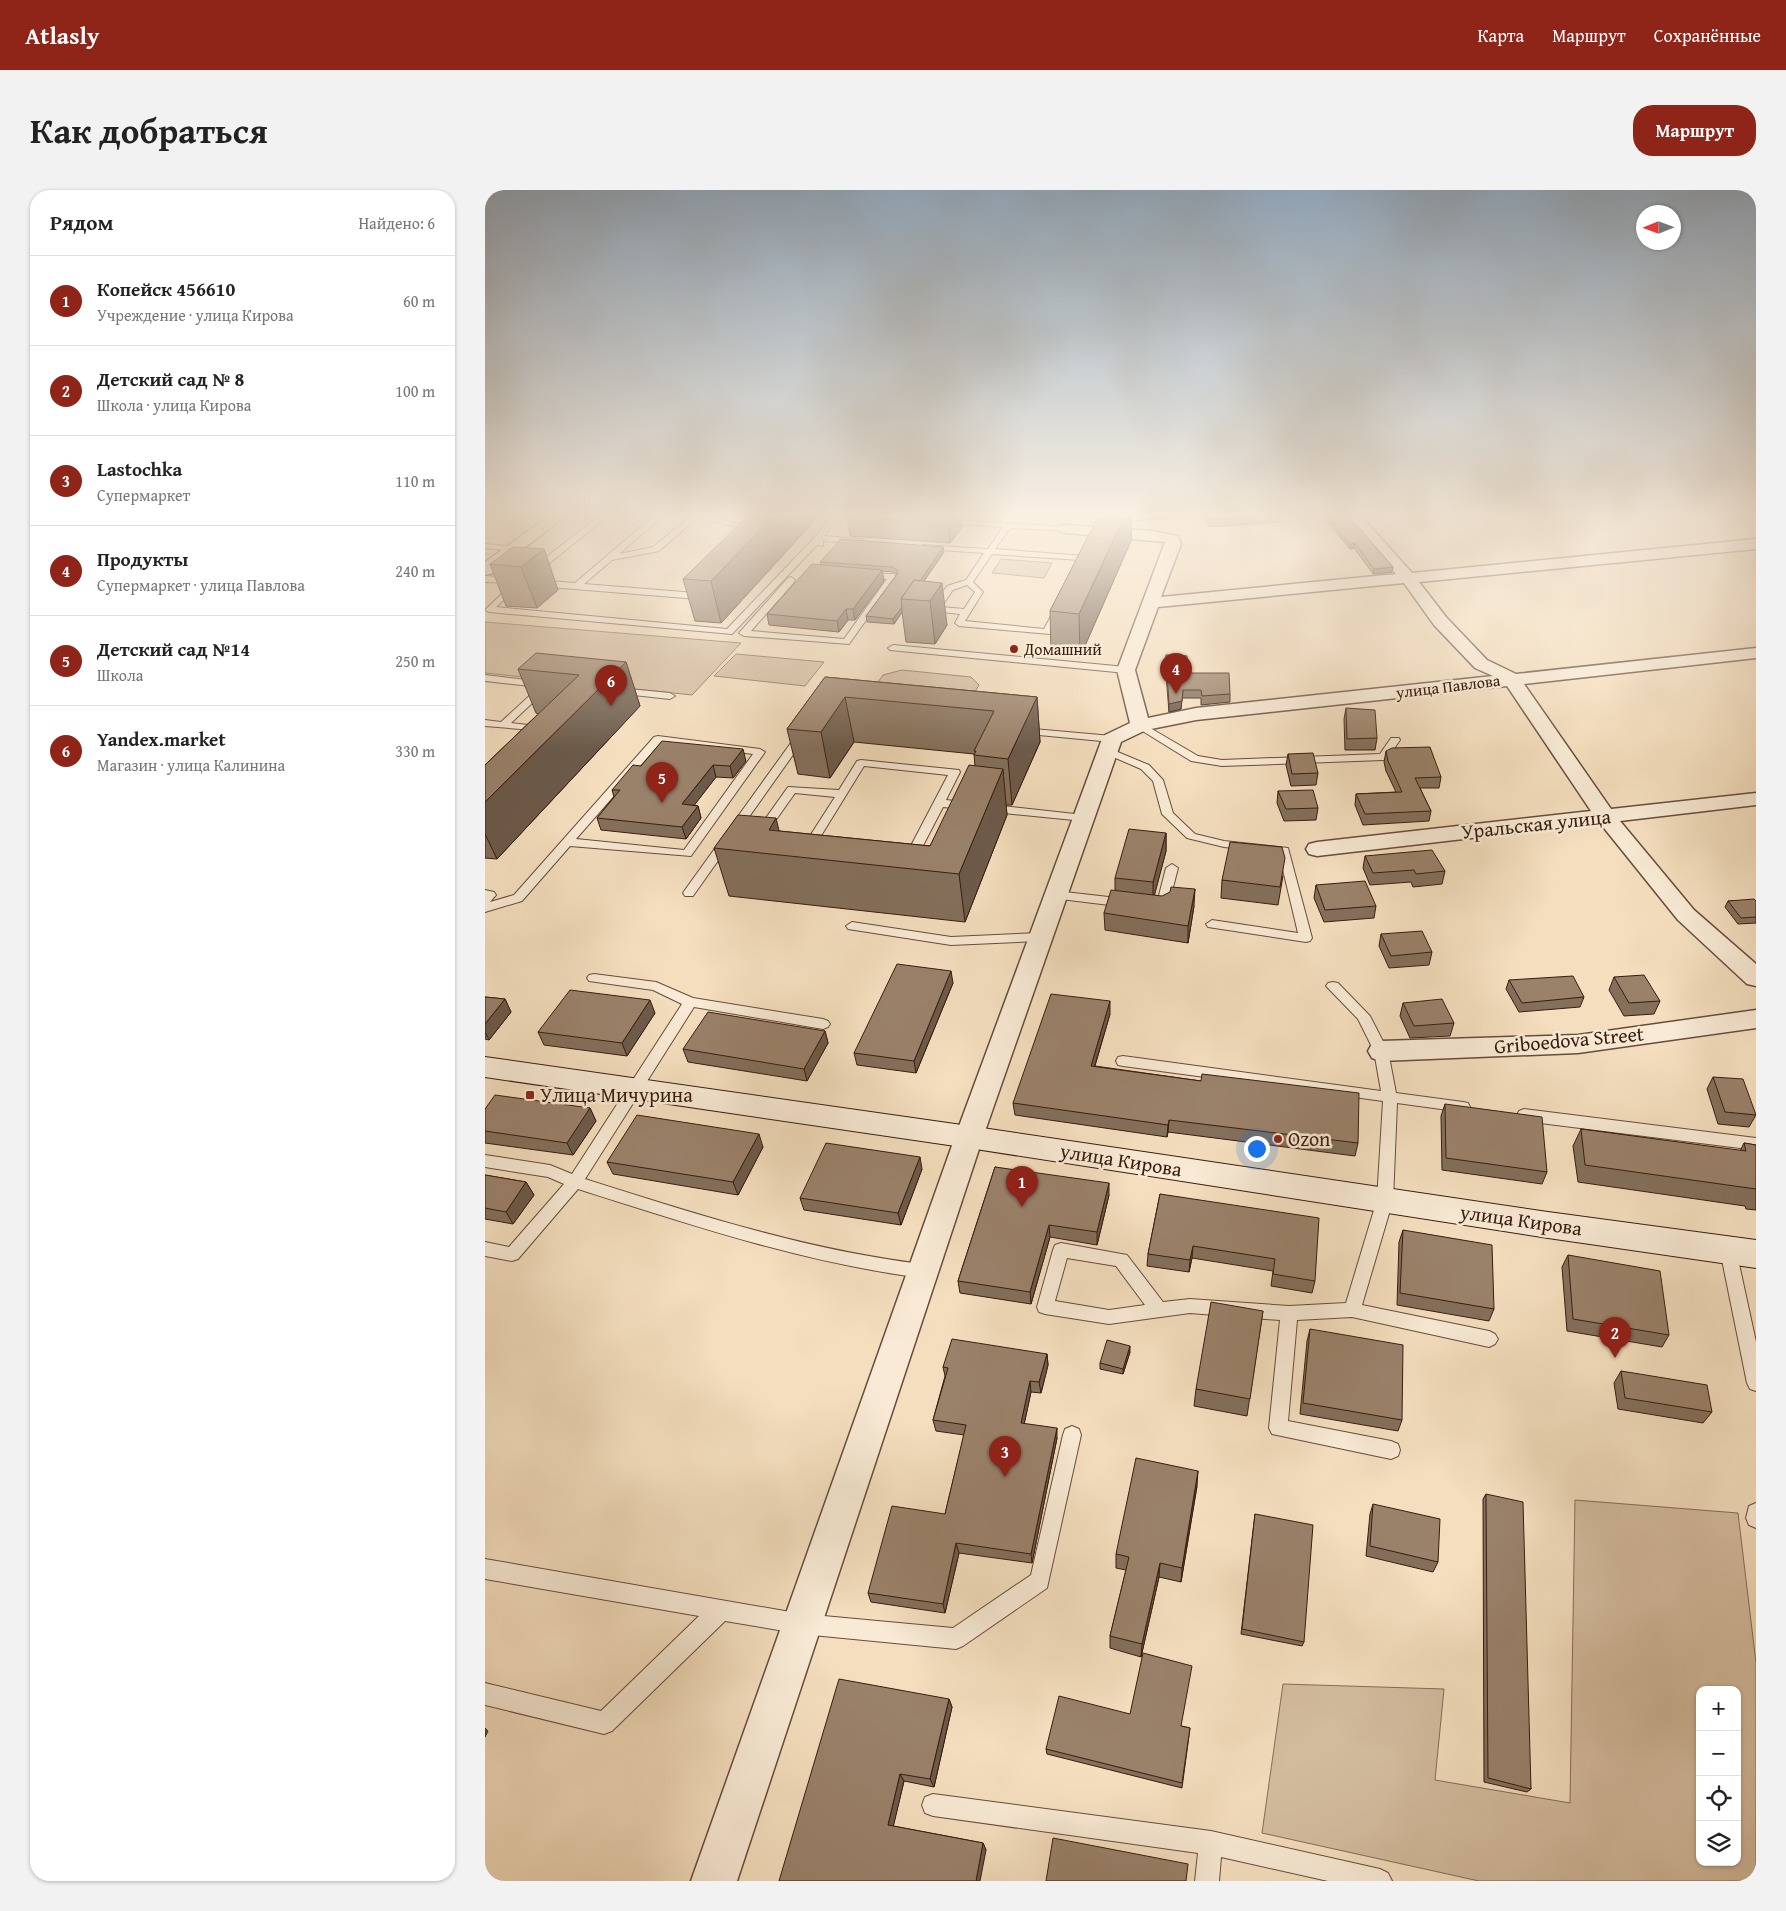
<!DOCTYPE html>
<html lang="ru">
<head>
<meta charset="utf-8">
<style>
  :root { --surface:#fff; --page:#f2f2f2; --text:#222; --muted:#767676; --line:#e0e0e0; --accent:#8f2418 }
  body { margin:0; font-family:"Gentium Book Plus",serif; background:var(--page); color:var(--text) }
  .controls { position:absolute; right:15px; bottom:15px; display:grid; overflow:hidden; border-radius:10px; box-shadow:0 1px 4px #0004 }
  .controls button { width:45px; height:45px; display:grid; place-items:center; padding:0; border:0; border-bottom:1px solid var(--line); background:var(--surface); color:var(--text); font:25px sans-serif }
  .compass { position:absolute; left:1151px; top:15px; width:45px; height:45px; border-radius:50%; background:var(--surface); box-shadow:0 1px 4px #0004; rotate:269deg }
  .you { position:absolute; left:771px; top:958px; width:18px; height:18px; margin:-12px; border:4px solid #fff; border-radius:50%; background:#1a73e8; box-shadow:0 0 0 8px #1a73e833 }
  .badge { display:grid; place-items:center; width:32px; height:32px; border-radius:50%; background:var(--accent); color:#fff; font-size:16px; font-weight:700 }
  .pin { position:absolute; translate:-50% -41px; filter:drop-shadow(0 1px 2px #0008) }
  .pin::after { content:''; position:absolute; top:26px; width:18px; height:15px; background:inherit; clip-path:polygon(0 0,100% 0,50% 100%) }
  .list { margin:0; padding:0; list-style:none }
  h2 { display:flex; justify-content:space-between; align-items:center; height:65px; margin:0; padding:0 20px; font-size:21px }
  h2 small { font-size:16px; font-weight:400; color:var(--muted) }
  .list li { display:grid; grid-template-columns:32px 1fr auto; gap:15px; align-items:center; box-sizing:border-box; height:90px; padding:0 20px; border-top:1px solid var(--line) }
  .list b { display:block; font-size:19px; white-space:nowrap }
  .list p { margin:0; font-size:16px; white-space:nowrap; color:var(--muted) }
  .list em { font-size:16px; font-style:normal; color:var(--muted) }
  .icon { flex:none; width:28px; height:28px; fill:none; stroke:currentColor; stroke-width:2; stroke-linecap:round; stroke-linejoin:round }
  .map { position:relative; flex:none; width:1271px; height:1691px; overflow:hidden; border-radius:20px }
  header { display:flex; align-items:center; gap:30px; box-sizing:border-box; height:70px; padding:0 25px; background:var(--accent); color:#fff }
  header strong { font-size:24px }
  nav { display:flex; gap:28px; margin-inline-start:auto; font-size:18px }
  .intro { display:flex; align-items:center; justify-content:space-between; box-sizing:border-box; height:120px; padding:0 30px }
  h1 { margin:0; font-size:35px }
  .button { padding:12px 22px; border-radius:20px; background:var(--accent); color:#fff; font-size:18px; font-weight:700 }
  main { display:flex; gap:30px; padding:0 30px }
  aside { flex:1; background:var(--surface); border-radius:20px; box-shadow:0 1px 4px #0004 }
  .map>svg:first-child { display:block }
  .green { fill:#d4bda0; stroke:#866c58; fill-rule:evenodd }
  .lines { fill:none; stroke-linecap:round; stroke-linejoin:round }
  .lane-casing { stroke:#684c3b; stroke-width:2 }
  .street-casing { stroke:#684c3b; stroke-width:3 }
  .secondary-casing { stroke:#391c0f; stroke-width:2 }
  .lane { fill:#f8ead5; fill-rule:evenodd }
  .street { fill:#f8ead5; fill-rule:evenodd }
  .secondary { fill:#f8ead5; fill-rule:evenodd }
  .wall { fill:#846f5b; stroke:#391c0f }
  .shaded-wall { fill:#6c5a4a; stroke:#391c0f }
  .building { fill:#9a816a; stroke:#391c0f }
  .poi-dot { fill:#8f2418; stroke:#f8ead5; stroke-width:2 }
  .labels { text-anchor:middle; stroke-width:5; stroke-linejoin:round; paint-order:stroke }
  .far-poi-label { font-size:16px; fill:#391c0f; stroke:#f8ead5; text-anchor:start }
  .far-street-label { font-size:16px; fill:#391c0f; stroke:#f8ead5 }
  .street-label { font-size:20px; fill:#391c0f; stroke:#f8ead5 }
  .poi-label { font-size:20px; fill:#391c0f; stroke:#f8ead5; text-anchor:start }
</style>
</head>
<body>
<header>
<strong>Atlasly</strong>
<nav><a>Карта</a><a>Маршрут</a><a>Сохранённые</a></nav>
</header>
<div class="intro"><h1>Как добраться</h1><a class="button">Маршрут</a></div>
<main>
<aside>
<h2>Рядом<small>Найдено: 6</small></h2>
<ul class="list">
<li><span class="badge">1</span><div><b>Копейск 456610</b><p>Учреждение · улица Кирова</p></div><em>60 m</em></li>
<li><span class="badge">2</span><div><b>Детский сад № 8</b><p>Школа · улица Кирова</p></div><em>100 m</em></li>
<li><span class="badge">3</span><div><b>Lastochka</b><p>Супермаркет</p></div><em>110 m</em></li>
<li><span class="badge">4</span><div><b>Продукты</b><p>Супермаркет · улица Павлова</p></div><em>240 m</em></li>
<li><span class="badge">5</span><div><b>Детский сад №14</b><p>Школа</p></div><em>250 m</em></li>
<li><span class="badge">6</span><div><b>Yandex.market</b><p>Магазин · улица Калинина</p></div><em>330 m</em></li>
</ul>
</aside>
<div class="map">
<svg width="1271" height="1691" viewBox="0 0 1271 1691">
  <rect width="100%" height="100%" fill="#f4debe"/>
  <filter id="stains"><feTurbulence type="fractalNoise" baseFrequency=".004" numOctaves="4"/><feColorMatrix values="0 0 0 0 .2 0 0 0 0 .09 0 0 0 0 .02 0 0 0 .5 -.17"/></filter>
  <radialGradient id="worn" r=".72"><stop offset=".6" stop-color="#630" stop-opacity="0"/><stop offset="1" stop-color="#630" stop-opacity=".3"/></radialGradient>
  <path class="green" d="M516,369L567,373L559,388L507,383Z
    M0,432L256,453L207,505L0,483Z
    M251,464L339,472L320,496L229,486Z
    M417,480L486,487L494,495L488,505L391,495L398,485Z
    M1090,1310L1253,1323L1271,1473V1691H994L777,1643L798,1494L959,1499L950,1590L1085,1613ZM1215,1500H1252V1672H1215Z"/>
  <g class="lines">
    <g class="lane-casing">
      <path id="lane" d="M118,323H127L52,383H46V379Z
        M172,323H181L134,364L168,357L206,326L200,323H213L275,340L271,342L213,327L174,361L127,370L99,394L211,403L215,400H221V404L213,409L52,396L48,393L52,390L90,393Z
        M348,323H356L339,346L375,349H378V353L338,351V356L332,355L247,444L4,422L0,420L28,393L0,392V386L29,388L36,394L11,417L242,439L331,346Z
        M456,329L584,337L585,339L581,341L525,338L510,359L600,366L604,368L600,378L593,376L595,370L507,364L488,392L498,402L480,431L559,439L571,417H577L578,419L565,444L474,436L470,433L475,424L447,421L446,419L462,396L481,390L499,363L441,359H438V355L503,359L518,337L459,333L455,331ZM482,395L490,402L479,419L456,417L468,400Z
        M0,354L29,357L33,359L29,361L0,358Z
        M378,383L408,384L412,387L364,454L259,446L254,443L303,388L306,387L310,390L309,392L266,441L359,449L402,389L381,387H378Z
        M408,455L641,477L646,480L641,483L405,460L403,458Z
        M0,485L59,492L63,498L61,500L26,533L60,537V541L0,536V530L16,532L54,497L0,491Z
        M133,498L185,503L190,506L185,509L130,503L128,501Z
        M655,532L713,566L737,570L895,564L906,548H914L915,550L902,569L898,570L737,576L706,571L651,537L650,535Z
        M537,538L627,546L632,549L627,552L533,543L532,541Z
        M317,542L322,545L208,706H200L198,703L200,700L313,543Z
        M173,546L275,559L280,562L206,666L85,656L37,711L0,722V700L9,702L11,705L5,712L29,705L169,547ZM176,552L268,564L199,660L91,649Z
        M623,558L664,575L678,590L688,623L710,644L739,651L803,658L827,748L825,751L821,752L723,737L721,734L727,730L813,743L794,663L739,657L702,648L677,624L668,591L656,579L619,563L618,561Z
        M376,570L474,580L475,582L461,610L599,625L605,628L599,631L458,617L430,671L424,675L418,671L463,585L379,576L326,662L322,663L316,660L350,607L310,603L281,644H273L271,642L303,597L354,600L372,571Z
        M687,674L693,678L683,717L677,721L669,720L667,717L672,713L681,678Z
        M571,701L641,709L647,713L641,717L567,708L565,705L567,702Z
        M367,732L466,747L555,743L561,747L555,751L466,755L363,739L361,736Z
        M109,784L171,792L208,808L338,829L343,831L345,834L343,837L338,839L209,817L100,989C210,1024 322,1060 437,1074L443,1076L445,1081L443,1086L437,1088C320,1073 206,1035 93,999L33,1069L27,1071L0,1066V1052L24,1057L79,994L63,987L0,977V965L65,975L87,984L197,814L168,800L104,791L102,788L104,785Z
        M848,792L853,793L885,826L903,861L911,903L978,912L983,913L985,917L983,921L978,922L912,913L908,1010L877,1115L1004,1141L1010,1144L1013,1149L1010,1154L1004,1157L867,1127L812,1130L803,1231L906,1251L913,1254L915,1260L913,1266L906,1269L787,1244L784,1238L795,1130L705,1123L624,1134L560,1124L554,1122L552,1117L568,1060L570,1055L576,1053L642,1065L678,1112L705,1109L804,1116L861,1113L892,1010L898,911L638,876L633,875L631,871L633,867L638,866L896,901L889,861L873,829L841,796L843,793ZM582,1068L631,1076L660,1115L624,1120L570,1111Z
        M1039,919L1271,948V960L1039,931L1034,929L1032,925L1034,921Z
        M1243,1053L1249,1055L1251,1060L1271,1152V1201L1265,1199L1262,1193L1235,1060L1237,1055Z
        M587,1236L594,1239L596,1245L562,1398L478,1456L471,1459L317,1444L240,1431L127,1541L119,1544L0,1515V1493L116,1521L214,1426L0,1389V1369L317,1424L468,1438L546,1385L578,1245L580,1239Z
        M1271,1313V1338L1264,1335L1261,1328L1264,1316Z
        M448,1604L726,1641L895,1679L903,1683L907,1691H843L736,1667L734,1691H710L713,1663L448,1626L440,1623L437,1615L440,1607Z"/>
    </g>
    <g class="street-casing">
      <path id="street" d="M630,323H695L693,326L688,327L622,332L617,331L615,328L617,325Z
        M858,323H873L927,383L1271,349V359L934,392L961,427L1002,470L1031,484L1271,458V468L1039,494L1126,619L1271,603V615L1135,631L1209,720L1271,774V796L1262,794L1193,730L1115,633L832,666L824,664L821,659L824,654L832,652L1106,621L1022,496L711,530L661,540L636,552L498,947L252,1691H206L470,947L617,549L620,545L645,533L632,480L680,352L581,343L576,342L574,339L576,336L581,335L667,341L693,346L696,354L676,407L911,384ZM919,393L949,435L990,478L1008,486L711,518L663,528L650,480L673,417Z
        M1271,820V838L1093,863L896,871L887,868L883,861L887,854L896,851L1093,845Z"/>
    </g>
    <g class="secondary-casing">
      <path id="secondary" d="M67,323H85L6,384L0,385V372Z
        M0,867L484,936L1063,1022L1271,1050V1078L1063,1048L484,958L0,887Z"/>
    </g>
    <use href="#lane" class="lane"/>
    <use href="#street" class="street"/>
    <use href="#secondary" class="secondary"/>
  </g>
  <path class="wall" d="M361,323H476L477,338L465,353L365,346Z
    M615,323H647L646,351L595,467L566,464L565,421Z
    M714,323H792L794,324L793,332L724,337Z
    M835,323H861L908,377L907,382L888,384L869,358L865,359Z
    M922,323H971L927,328Z
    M332,328L236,433L210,431L198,389Z
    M59,359L73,400L52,418L21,416L5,374Z
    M459,362L439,391L462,435L450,454L421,452L417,422L409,434L382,432L381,426L412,384L408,382L397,381L399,391L370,430H363L354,442L284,435L282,424L336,374L335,372Z
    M681,465L702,466L700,483L745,504V512L716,515V508H697L696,519L684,522L680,473Z
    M141,472L155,516L12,669L0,668V575L53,524L51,523L33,479Z
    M340,487L552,507L555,552L527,615H521L522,625L480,732L244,706L229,658L294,641L445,656L490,576L489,564L369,552L345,588L313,584L302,539Z
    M861,518L892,548L890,560H860L859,529Z
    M901,561L956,587L954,598H935L946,621L944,631L878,635L870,615L871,604L911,602L901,581L899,572Z
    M803,564L833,583L831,595L806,596L801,575Z
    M261,571L248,588L231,587L209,615L213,616L216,628L201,649L116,640L112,628L129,607L127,600L156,576Z
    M793,601L833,618L831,630L799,631L792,613Z
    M681,643V661L669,705L709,716L703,753L620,740L619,723L630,701V688Z
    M880,666L960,681L957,694L928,697L926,692L885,695L878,678Z
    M798,686L793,715L736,708L737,690Z
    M831,695L891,716L889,728L839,732L829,708Z
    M1243,711H1271V733L1253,734L1240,717Z
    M896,744L947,762L944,775L904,778L894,756Z
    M1129,787L1175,811L1169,824L1139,826L1124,800Z
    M1024,790L1099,807L1095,817L1034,822L1021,799Z
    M468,793L431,883L372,875L369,863Z
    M0,807L20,809L26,822L4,850L0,849Z
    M918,813L969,833L965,846L925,848L915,826Z
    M170,823L142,866L59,855L53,842Z
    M625,824L610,876L716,891L873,953L870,966L683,942L682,947L530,925L528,913Z
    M340,841L343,853L322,891L203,872L198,859Z
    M1228,887L1271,925L1264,937L1233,934L1222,899Z
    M960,914L1062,982L1057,994L957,980L956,926Z
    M105,918L111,931L88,965L0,953V919Z
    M1096,939L1255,961L1259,953L1271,955V1020L1261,1019L1260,1016L1093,992L1088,956Z
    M278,957L253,1005L128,984L122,972Z
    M510,977L624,1005L612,1055L565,1047L546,1114L475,1103L473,1091Z
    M437,979L416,1035L319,1020L315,1008Z
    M0,985L41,992L49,1005L28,1034L0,1029Z
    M675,1004L830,1091L827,1103L786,1096L788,1081L707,1068L704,1082L662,1076L663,1064Z
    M918,1040L1009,1119L1004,1131L912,1115L914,1052Z
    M1083,1065L1184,1145L1177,1157L1082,1141L1077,1077Z
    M778,1121L762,1226L709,1216L711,1199Z
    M825,1139L917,1230L913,1241L815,1224L822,1151Z
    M645,1162L638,1184L615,1179V1173Z
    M562,1164L563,1175L556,1203L546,1202L539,1234L572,1248L547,1373L474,1363L460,1423L386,1412L383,1403L460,1324L479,1245L451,1241L448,1230L460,1186L458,1177Z
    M1136,1181L1227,1222L1218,1233L1133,1219L1129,1193Z
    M712,1296L696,1392L674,1387L656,1467L625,1458V1446L641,1380L631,1378V1364Z
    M1001,1304L1046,1599L1042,1602L999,1592L998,1309Z
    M888,1314L953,1372L948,1382L881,1366L885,1324Z
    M770,1324L819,1452L817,1456L756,1444Z
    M464,1509L467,1517L449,1597L419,1591L408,1636L498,1653L501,1660L294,1691Z
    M696,1536L705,1538L697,1598L562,1564L561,1559Z"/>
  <path class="shaded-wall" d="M292,323H331L332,328L236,433L226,391Z
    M462,323H476L477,338L465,353Z
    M641,323H647L646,351L595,467L594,424Z
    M928,323H971L927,328Z
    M870,353L869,358L865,359V354Z
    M458,357L459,362L426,410L422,409Z
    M59,359L73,400L52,418L36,377Z
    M908,377L907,382L888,384L889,379Z
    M397,380L399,391L370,430L368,419Z
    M457,393L462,435L450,454L445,411Z
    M417,417V422L409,434L408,429Z
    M361,419L363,430L354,442L352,431Z
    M141,472L155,516L12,669L0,644V612Z
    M698,500L696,519L684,522V514Z
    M360,507L369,552L345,588L336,542Z
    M552,507L555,552L527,615L523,569Z
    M258,559L261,571L248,588L245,576Z
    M228,575L231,587L201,626L197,614Z
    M518,579L522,625L480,732L474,684Z
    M213,616L216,628L201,649L197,637Z
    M291,628L300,666L284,640Z
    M681,643V661L668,711V692Z
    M710,699L709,716L703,753V736Z
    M466,781L468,793L431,883L429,871Z
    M20,809L26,822L4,850L0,842V834Z
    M165,810L170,823L142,866L137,853Z
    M625,811V824L606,888V876Z
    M340,841L343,853L322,891L319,879Z
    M105,918L111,931L88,965L82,953Z
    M684,930L683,942L682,947L683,935Z
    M274,944L278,957L253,1005L248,992Z
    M435,967L437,979L416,1035L413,1023Z
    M41,992L49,1005L28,1034L21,1022Z
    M624,993V1005L612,1055V1042Z
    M564,1035L565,1047L546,1114L545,1102Z
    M708,1056L707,1068L704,1082L705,1070Z
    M645,1156V1162L638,1184V1179Z
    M562,1164L563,1175L556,1203L554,1192Z
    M545,1191L546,1202L537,1244L536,1233Z
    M572,1238V1248L547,1373L546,1364Z
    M713,1281L712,1296L696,1392L697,1378Z
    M471,1353L474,1363L460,1423L458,1414Z
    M675,1373L674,1387L656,1467L657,1454Z
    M464,1509L467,1517L449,1597L445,1589Z
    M0,1538L3,1541L0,1547Z
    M415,1584L419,1591L407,1642L403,1635Z
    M498,1653L501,1660L495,1691H491Z"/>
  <path class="building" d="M266,323H292L226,391L198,389Z
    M615,323H641L594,424L565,421Z
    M720,323H792L794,324L725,330Z
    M840,323H861L908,377L889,379L870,353L865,354Z
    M356,349L458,357L435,391L429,390L416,409L417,417L408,429L381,426L413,383L412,380L407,377L335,372Z
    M28,357L59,359L36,377L5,374Z
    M327,374L397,380L368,419H361L352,431L282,424Z
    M429,390L457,393L445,411L416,409Z
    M51,463L141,472L0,612V575L94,485L33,479Z
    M681,465L702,466L700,483H744L745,504L717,506L716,500H698L697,511L684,514Z
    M340,487L552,507L523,569L489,565L491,561H489L509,521L360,507L336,542L302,539Z
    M861,518L890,520L892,548L862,549Z
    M177,551L258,559L245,576L228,575L197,614L213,616L197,637L112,628L135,600H127L148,575L156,576Z
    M945,557L956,587L930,588L946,621L880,624L871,604L917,602L903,571L901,561L907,558Z
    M828,563L833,583L807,584L803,564Z
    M484,575L518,579L474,684L229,658L253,625L291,628L284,640L445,656Z
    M828,600L833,618L801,619L793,601Z
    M644,639L681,643L668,692L630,688Z
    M745,652L797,657L800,668L795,697L737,690Z
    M947,660L960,681L931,684L929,680L888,683L880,666Z
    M880,691L891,716L840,720L831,695Z
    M686,697L710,699L703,736L619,723L626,700L677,706L685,702Z
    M1269,709L1271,711V727L1256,728L1243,711Z
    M937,741L947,762L906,766L896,744Z
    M412,774L466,781L429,871L369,863Z
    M1159,785L1175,811L1144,813L1129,787Z
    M1088,786L1099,807L1037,813L1024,790Z
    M85,800L165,810L137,853L53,842Z
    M566,804L625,811L606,876L716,891L717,884L874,903L873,953L684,930L683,935L528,913Z
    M0,807L20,809L0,834Z
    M957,809L969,833L929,836L918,813Z
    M223,822L340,841L319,879L198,859Z
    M1228,887L1258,889L1271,925L1240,922Z
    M10,905L105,918L82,953L0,941V919Z
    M960,914L1057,927L1062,982L961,968Z
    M152,925L274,944L248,992L122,972Z
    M1096,939L1261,961L1259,953L1271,955V999L1100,975Z
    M341,953L435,967L413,1023L315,1008Z
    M510,977L624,993L612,1042L564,1035L545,1102L473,1091Z
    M0,985L41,992L21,1022L0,1018Z
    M675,1004L834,1028L830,1091L788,1084L790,1069L708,1056L705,1070L663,1064Z
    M918,1040L1007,1055L1009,1119L915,1103Z
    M1083,1065L1175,1081L1184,1145L1088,1129Z
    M726,1112L778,1121L765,1209L711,1199Z
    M825,1139L918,1155L917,1230L818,1213Z
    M467,1149L562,1164L554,1192L545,1191L536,1233L572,1238L546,1364L471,1353L458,1414L383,1403L407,1316L460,1324L481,1235L448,1230L463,1178L458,1177Z
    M622,1150L645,1156L638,1179L615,1173Z
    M1136,1181L1222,1195L1227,1222L1140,1208Z
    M651,1268L713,1281L697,1378L675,1373L657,1454L625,1446L644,1367L631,1364Z
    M1001,1304L1038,1312L1046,1599L1003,1588Z
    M888,1314L955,1329L953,1372L885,1356Z
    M770,1324L828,1335L819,1452L757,1439Z
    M658,1463L707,1476L696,1536L705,1538L697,1593L561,1559L574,1506L645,1524Z
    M354,1489L464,1509L445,1589L415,1584L403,1635L498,1653L491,1691H294Z
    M568,1648L703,1674L701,1691H561Z"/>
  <linearGradient id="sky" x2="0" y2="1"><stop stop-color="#93aabf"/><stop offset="0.58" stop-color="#faf0e2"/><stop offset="1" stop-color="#faf0e2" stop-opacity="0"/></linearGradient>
  <rect width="1271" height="560" fill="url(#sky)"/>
  <g class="poi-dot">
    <circle cx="529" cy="459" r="5"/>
    <rect x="40" y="900" width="10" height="10" rx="2.5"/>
    <circle cx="793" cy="949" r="5"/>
  </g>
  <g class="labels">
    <g class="far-poi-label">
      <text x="539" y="465">Домашний</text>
    </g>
    <g class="far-street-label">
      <text transform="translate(963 496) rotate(-7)" y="6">улица Павлова</text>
    </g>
    <g class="street-label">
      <text transform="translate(1051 634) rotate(-6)" y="7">Уральская улица</text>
      <text transform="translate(1084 850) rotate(-5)" y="7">Griboedova Street</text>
      <text transform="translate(636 970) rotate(9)" y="7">улица Кирова</text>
      <text transform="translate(1036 1030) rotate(8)" y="7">улица Кирова</text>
    </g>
    <g class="poi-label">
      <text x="55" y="912">Улица Мичурина</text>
      <text x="803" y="956">Ozon</text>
    </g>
  </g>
  <rect width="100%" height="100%" filter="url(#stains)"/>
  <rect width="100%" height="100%" fill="url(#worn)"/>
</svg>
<div class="controls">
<button>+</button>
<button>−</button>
<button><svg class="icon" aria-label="locate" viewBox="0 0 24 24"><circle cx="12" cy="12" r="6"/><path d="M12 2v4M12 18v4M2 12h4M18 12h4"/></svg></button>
<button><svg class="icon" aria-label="layers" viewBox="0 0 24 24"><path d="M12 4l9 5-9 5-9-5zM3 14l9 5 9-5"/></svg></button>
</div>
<svg class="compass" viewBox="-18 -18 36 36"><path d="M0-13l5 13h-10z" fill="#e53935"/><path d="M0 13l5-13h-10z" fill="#767676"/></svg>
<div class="you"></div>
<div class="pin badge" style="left:537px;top:1017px">1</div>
<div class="pin badge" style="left:1130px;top:1168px">2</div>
<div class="pin badge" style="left:520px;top:1287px">3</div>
<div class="pin badge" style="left:691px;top:504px">4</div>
<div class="pin badge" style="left:177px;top:613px">5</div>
<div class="pin badge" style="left:126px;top:516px">6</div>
</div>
</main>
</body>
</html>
